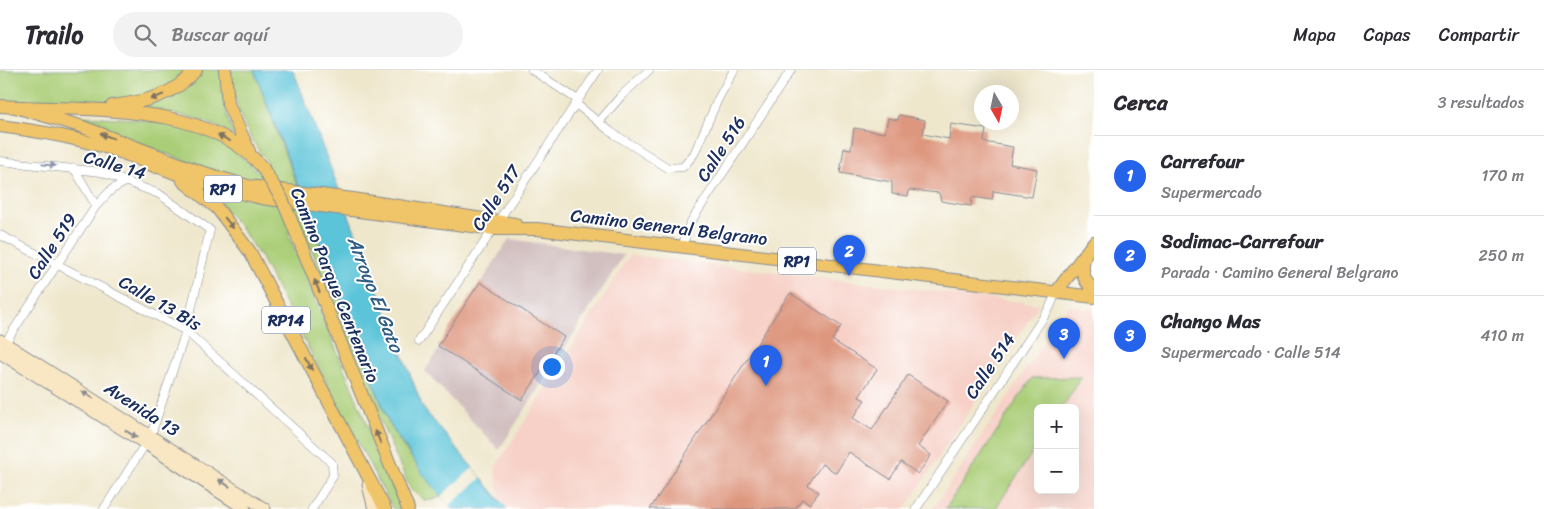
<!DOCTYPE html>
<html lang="es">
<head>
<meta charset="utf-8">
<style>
  :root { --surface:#fff; --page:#f2f2f3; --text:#2b2b33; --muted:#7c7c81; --line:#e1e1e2; --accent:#2563eb }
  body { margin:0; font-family:Sriracha,sans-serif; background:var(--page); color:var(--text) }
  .controls { position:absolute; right:15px; bottom:15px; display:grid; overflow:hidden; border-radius:8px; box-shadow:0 5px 20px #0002 }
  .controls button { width:45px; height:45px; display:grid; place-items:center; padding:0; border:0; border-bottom:1px solid var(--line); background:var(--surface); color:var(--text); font:25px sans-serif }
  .compass { position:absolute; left:974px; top:15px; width:45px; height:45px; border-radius:50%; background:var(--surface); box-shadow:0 5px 20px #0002; rotate:171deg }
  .you { position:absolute; left:551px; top:296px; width:18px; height:18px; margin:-12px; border:4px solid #fff; border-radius:50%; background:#1a73e8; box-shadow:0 0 0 8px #1a73e833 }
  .badge { display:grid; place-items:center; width:32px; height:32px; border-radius:50%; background:var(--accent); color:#fff; font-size:16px; font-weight:700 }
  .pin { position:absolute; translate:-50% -41px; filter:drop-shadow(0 1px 2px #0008) }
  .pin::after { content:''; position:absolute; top:26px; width:18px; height:15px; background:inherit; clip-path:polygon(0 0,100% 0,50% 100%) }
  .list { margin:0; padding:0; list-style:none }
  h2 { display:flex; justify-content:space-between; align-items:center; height:65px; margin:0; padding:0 20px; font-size:21px }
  h2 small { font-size:16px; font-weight:400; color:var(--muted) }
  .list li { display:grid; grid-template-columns:32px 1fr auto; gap:15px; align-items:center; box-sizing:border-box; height:80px; padding:0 20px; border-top:1px solid var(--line) }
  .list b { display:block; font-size:19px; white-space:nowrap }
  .list p { margin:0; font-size:16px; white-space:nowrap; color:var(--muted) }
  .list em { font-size:16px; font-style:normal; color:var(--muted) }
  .icon { flex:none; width:28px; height:28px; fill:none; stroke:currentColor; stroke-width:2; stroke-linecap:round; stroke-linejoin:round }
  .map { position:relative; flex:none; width:1094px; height:439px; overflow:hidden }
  header { display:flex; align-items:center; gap:30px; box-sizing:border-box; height:70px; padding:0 25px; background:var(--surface); border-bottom:1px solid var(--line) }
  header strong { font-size:24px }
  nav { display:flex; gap:28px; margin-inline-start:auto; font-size:18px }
  .search { width:350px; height:45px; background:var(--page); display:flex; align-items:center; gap:12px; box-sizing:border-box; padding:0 18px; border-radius:28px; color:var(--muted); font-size:19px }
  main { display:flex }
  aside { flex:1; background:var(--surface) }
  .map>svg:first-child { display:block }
  .built { fill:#f7d1c7; fill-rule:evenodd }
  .industrial { fill:#d2bfc0 }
  .green { fill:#aace77; stroke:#627e6a }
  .water { fill:#5cc4d9; stroke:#3c7a9c }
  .pier { fill:#efe7cc }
  .building { fill:#de977f }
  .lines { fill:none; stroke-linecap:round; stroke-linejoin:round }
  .street-casing { stroke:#858b95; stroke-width:9 }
  .secondary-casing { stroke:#858b95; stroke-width:13 }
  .primary-casing { stroke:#858b95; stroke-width:14 }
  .street { stroke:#fff; stroke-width:8 }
  .secondary { stroke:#f9e7c3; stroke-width:11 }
  .primary { stroke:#f0c469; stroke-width:12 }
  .primary-bridge-casing { stroke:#858b95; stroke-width:14; stroke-linecap:butt }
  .primary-bridge { stroke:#f0c469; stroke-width:12 }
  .oneway { fill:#7b7263 }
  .oneway2 { fill:#8d97ae }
  .oneway3 { fill:#8a8b90 }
  .labels { text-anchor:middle; stroke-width:4; stroke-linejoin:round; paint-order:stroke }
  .shield { fill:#fff; stroke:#5f6d8e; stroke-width:1 }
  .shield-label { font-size:16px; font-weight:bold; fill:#1b2f5e }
  .street-label { font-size:18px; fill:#1b2f5e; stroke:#fff }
  .water-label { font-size:19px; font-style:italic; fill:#2e5c83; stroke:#fff }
</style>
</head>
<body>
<header>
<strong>Trailo</strong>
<div class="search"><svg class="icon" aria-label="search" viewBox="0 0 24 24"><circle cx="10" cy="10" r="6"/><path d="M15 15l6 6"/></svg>Buscar aquí</div>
<nav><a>Mapa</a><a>Capas</a><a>Compartir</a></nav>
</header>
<main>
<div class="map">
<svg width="1094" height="439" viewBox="0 0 1094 439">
  <rect width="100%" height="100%" fill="#fff"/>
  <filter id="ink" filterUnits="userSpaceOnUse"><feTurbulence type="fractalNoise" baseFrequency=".02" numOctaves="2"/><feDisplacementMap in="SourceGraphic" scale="10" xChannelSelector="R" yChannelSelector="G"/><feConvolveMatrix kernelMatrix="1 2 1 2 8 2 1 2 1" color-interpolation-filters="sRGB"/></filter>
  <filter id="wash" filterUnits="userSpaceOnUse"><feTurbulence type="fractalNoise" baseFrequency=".0096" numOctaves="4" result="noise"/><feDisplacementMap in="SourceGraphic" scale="20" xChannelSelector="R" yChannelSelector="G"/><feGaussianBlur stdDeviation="1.12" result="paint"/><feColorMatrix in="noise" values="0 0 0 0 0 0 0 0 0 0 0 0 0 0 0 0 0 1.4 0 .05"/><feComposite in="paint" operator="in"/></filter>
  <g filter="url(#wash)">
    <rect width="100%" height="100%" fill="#efe7cc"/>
    <path class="built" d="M630,185L1039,234L905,439H509L500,429L495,398Z
      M1068,236L1094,240V439H933ZM1038,338H1075V420H1038Z"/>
    <path class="industrial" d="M509,169L624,185L499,380L425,301Z"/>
    <path class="green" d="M0,0H190L147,31L96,35L14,33L0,29Z
      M202,0H221L227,46L234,66C201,45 164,41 126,39C164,31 174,29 202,0Z
      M231,0H254L299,121L238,110L60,45C126,49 210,45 256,101L268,93C245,64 234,36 231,0Z
      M210,121L305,138L389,353L402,375L441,426L433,430H424L411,420L382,355L303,158L288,163L402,439H393L261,188L241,158Z
      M1082,307L1062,338H1038V374L995,439H945L1032,308Z"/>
    <path class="water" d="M254,0H293L423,338L507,439H452L420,400L389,353Z"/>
    <path class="pier" d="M473,398L481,408L449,436L441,426Z"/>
    <g id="blocks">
      <path class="building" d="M899,45L925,50L923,64L949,69L951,54L986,59L984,72L1013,77L1010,94L1037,99L1032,127L993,121L992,130L972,127L971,136L941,131L939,123L909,120L908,126L892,124V112L840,103L844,78L851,79L854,58L885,63L888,48L898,50Z
        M480,212L564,267L522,330L438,276Z
        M790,223L841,256L832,270L877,299L859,327L865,330L853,348L872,360L908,305L948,331L918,376L931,385L918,404L901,392L890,409L849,382L836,403L822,394L808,415L819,422L810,434L802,429L795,439H650Z"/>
    </g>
  </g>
  <g filter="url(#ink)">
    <use href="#blocks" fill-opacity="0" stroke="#858b95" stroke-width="1"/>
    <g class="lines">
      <g class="street-casing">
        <path id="street" d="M532,0L578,30
          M576,34L611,62L668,98L683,97L694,84L718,29L734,0
          M599,52L621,26L649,0
          M0,91L101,102L159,124L210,160L186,261L151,365L104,439
          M74,98L96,136
          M0,165L186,261L332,393L333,406L312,439
          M682,177L690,153L791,0
          M419,271L598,0
          M3,276L96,136L111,120L127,111
          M916,439L1049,239L1057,221"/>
      </g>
      <g class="secondary-casing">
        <path id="secondary" d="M0,270L265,439
          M0,283L146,374L245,439
          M368,415L374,439"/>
      </g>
      <g class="primary-casing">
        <path id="primary" d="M225,0L228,34L249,81
          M0,36C81,42 204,29 262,97
          M112,36C144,32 174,26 196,0
          M15,37L80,56L201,102L248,116L353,129L515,154
          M0,56C53,63 108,73 156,97
          M149,93L195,111L261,128L494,159H537L1094,227
          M183,111L217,138L250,182L385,439
          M295,160L408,439
          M1085,186C1080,200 1083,211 1094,220
          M1057,221L1094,172"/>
      </g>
      <use href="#street" class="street"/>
      <use href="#secondary" class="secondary"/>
      <use href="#primary" class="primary"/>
      <g class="primary-bridge-casing">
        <path id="primary-bridge" d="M262,97L282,129L295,160"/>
      </g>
      <use href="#primary-bridge" class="primary-bridge"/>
    </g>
    <defs><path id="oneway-solid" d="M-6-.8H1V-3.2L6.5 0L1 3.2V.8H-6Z" transform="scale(1.25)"/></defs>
    <g class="oneway">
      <use href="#oneway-solid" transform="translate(157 27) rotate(158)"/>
      <use href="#oneway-solid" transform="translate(107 66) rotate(-159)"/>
      <use href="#oneway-solid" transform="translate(224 68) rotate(-154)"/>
      <use href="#oneway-solid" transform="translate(229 153) rotate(51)"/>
      <use href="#oneway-solid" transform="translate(317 216) rotate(-112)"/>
      <use href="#oneway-solid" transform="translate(309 294) rotate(63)"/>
      <use href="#oneway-solid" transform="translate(378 367) rotate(-112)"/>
    </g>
    <use class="oneway2" href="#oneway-solid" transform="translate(49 95) rotate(6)"/>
    <g class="oneway3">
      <use href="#oneway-solid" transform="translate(88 325) rotate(-148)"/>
      <use href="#oneway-solid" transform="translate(131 364) rotate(32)"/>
      <use href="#oneway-solid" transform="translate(224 413) rotate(-147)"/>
    </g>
  </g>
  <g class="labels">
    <g class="shield">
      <rect x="204" y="105.5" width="38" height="27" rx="4"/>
      <rect x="778" y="177.5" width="38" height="27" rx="4"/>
      <rect x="262" y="236.5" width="48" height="27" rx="4"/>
    </g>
    <g class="shield-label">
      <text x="223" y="125">RP1</text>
      <text x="797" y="197">RP1</text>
      <text x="286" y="256">RP14</text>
    </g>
    <g class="street-label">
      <text transform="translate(721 79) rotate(-57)" y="6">Calle 516</text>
      <text transform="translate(115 95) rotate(16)" y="6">Calle 14</text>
      <text transform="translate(496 128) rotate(-57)" y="6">Calle 517</text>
      <text transform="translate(669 157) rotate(7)" y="6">Camino General Belgrano</text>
      <text transform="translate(52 176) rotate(-57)" y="6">Calle 519</text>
      <text transform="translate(335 215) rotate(68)" y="6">Camino Parque Centenario</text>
      <text transform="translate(160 233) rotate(30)" y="6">Calle 13 Bis</text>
      <text transform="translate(990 296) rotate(-56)" y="6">Calle 514</text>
      <text transform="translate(142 339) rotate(33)" y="6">Avenida 13</text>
    </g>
    <g class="water-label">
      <text transform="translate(376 224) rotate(69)" y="7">Arroyo El Gato</text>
    </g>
  </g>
</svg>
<div class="controls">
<button>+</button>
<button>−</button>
</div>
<svg class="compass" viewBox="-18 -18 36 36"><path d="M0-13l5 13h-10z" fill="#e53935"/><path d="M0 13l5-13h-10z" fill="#7c7c81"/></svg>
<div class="you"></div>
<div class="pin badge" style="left:766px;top:316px">1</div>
<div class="pin badge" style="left:849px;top:206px">2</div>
<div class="pin badge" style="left:1064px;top:289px">3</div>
</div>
<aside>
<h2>Cerca<small>3 resultados</small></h2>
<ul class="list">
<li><span class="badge">1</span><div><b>Carrefour</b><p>Supermercado</p></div><em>170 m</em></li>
<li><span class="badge">2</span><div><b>Sodimac-Carrefour</b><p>Parada · Camino General Belgrano</p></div><em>250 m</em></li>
<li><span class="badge">3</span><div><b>Chango Mas</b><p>Supermercado · Calle 514</p></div><em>410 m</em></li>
</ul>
</aside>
</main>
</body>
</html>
